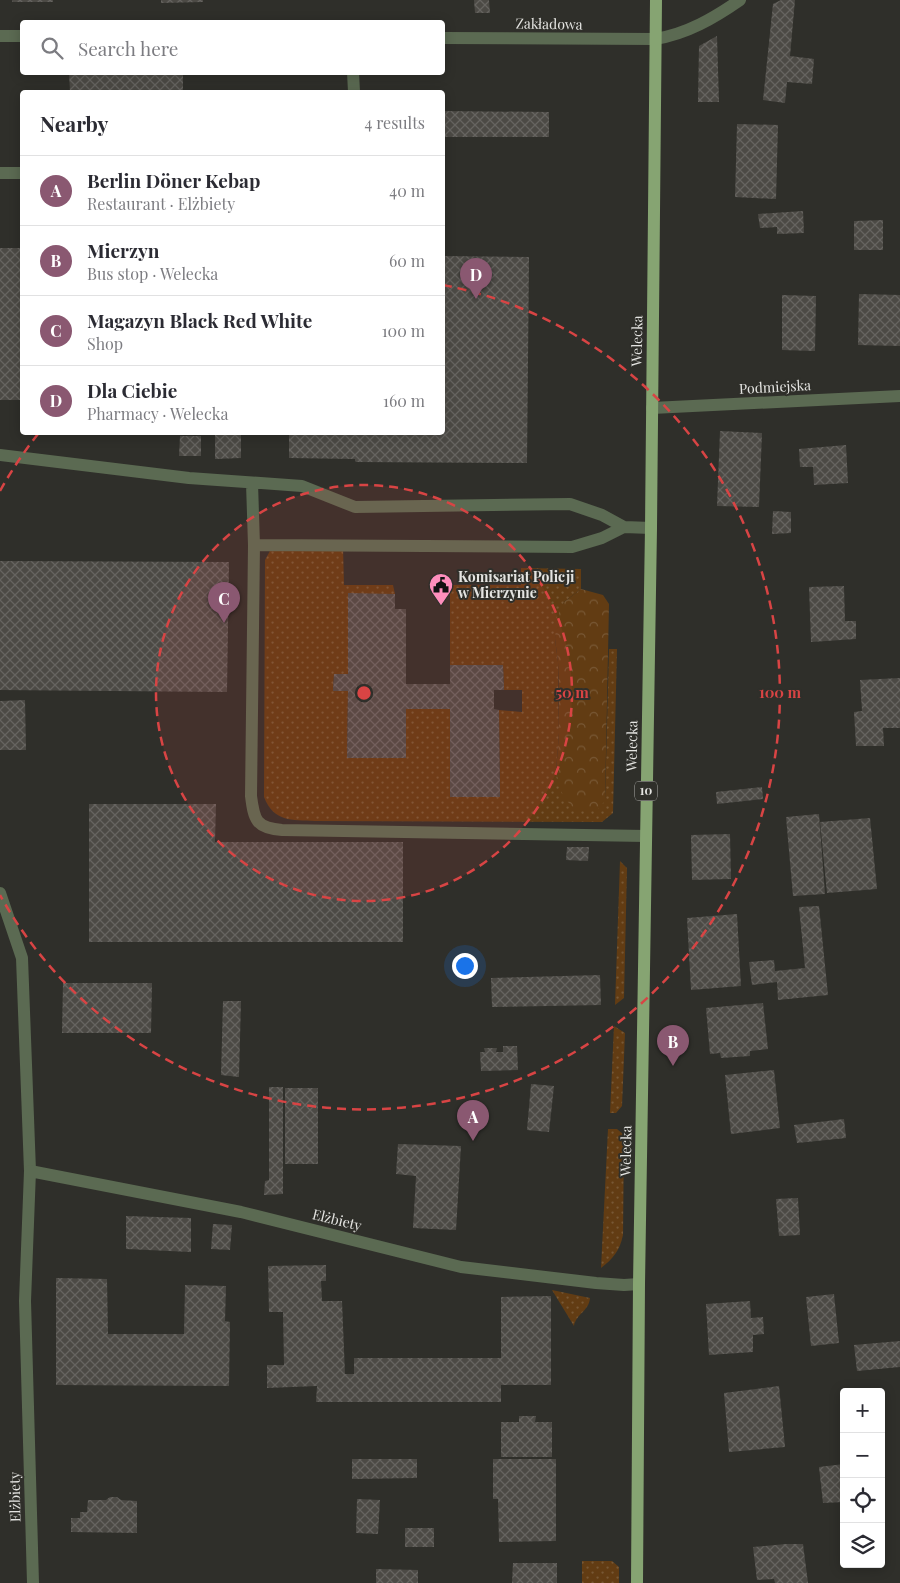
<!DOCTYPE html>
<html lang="en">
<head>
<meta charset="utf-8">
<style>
  :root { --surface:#fff; --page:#f7f7f7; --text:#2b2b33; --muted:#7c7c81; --line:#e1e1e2; --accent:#8a5871 }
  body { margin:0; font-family:"Playfair Display",serif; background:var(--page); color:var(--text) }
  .controls { position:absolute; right:15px; bottom:15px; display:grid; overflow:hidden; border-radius:5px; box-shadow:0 2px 12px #0003 }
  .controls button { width:45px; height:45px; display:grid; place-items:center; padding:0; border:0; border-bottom:1px solid var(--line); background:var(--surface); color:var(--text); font:25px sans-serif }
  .you { position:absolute; left:464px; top:965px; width:18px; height:18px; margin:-12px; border:4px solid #fff; border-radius:50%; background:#1a73e8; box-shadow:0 0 0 8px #1a73e833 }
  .badge { display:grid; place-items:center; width:32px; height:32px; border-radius:50%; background:var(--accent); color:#fff; font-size:16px; font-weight:700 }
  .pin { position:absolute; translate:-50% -41px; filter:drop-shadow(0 1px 2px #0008) }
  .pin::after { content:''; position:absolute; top:26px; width:18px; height:15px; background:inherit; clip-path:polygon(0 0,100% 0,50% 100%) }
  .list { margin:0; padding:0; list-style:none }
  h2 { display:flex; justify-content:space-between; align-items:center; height:65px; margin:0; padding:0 20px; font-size:21px }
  h2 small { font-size:16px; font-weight:400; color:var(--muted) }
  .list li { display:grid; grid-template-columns:32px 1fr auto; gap:15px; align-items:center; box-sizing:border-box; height:70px; padding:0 20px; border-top:1px solid var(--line) }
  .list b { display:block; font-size:19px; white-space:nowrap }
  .list p { margin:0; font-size:16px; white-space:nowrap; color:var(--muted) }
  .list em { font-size:16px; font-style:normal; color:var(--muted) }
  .icon { flex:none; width:28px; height:28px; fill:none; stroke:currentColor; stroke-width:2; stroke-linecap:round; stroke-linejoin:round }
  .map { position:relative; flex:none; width:900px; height:1583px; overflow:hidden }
  .search { position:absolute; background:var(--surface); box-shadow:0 2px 12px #0003; left:20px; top:20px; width:425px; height:55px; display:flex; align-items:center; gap:12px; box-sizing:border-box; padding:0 18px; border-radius:5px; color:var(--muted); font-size:19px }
  .panel { position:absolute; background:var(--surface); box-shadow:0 2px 12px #0003; left:20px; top:90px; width:425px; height:345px; border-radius:5px }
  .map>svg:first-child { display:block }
  .grass { fill:url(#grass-dots) }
  .forest { fill:url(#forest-crowns) }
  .building { fill:url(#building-cross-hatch) }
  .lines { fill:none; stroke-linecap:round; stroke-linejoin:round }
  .lane { stroke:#5b6a52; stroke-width:12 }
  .street { stroke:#5b6a52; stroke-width:12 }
  .primary { stroke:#86a472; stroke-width:12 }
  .ring { fill:none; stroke:#d84444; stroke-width:2.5; stroke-dasharray:9 6 }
  .labels { text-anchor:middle; stroke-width:4; stroke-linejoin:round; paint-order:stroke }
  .shield { fill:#2f2f2a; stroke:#aeaeaa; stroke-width:1 }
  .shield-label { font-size:12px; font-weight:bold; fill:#e4e4e1 }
  .street-label { font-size:14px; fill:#e4e4e1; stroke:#2f2f2a }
  .poi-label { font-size:14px; font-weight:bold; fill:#e4e4e1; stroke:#2f2f2a; text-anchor:start }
  .centre { fill:#d84444; stroke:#2f2f2a; stroke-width:2.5 }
  .ring-label { font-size:15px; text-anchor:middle; font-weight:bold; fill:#d84444; stroke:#2f2f2a; stroke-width:4; stroke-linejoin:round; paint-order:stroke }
</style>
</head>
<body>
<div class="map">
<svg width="900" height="1583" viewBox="0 0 900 1583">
  <defs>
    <pattern id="grass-dots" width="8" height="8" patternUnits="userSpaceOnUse" patternTransform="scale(1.25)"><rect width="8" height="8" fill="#623c13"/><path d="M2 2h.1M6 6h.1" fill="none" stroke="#785835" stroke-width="1.8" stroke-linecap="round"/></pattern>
    <pattern id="forest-crowns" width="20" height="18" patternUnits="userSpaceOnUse" patternTransform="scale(1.25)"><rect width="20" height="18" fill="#623c13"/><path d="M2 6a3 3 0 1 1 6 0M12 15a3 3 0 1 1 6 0" fill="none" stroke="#785835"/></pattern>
    <pattern id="building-cross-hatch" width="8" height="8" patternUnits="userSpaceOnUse" patternTransform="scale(1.25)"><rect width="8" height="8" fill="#4c4a45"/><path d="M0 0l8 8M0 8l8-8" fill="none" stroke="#666460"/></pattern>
  </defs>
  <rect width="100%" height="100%" fill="#2f2f2a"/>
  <path class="grass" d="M343,546L344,585H393L395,594H348V674H334L333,691H348L347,758H406V709H450V797L500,796L499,710L522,712V690H504L503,665H450V585H521V568L581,569V589L564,602L555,639L558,662L559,733L556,772L605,801L609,649H617L613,813L602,822L315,821C291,820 274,822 264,797L265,560L271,549Z
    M620,861L627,868L624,998L615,1005Z
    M614,1026L625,1033L622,1106L616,1113H610Z
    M608,1129H617L624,1135L623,1235C620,1250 613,1259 601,1268Z
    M552,1290L590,1298C589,1311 576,1314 574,1326Z
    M582,1561H612L619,1567V1583H582Z"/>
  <path class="forest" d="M581,589L603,595L609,604L605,801L597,810L586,811L574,809L563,796L556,772L559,733V693L558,662L555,639L557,617L564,602Z"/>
  <path class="building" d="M12,0H53V2H12Z
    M161,0H203V2L161,3Z
    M474,0H489L490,13H475Z
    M781,0H795L790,56L814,59L812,84L787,82L785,103L763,100L773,4Z
    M717,36L719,102H698L699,46Z
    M69,72H183V92H70Z
    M442,111L549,112V137H442Z
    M737,124L778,125L776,199L735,197Z
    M803,211L804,233L777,234V227L760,228L758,214Z
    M883,220V250H854V221Z
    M0,248H22V400H0Z
    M442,256L529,257L527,463L356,462L355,461V459L289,458V432H442Z
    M859,294L900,295V346L858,345Z
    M782,295L816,296L815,351L782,350Z
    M720,431L762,433L759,507L717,506Z
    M215,432H241V458L215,459Z
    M180,436H201V456H179Z
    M846,445L848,483L814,485L813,467H800L799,449Z
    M773,511L791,512V533L772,534Z
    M0,561L229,562L227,692L0,690Z
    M844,586L845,621H856V639L811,642L809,587Z
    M348,593L395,594V609H406V684H450V665H503L504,690H494V709L499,710L500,797H450V709H406V758H347L348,691H333L334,674H348Z
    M900,678V728H883L884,746H856L854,712L862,711L860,680Z
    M25,700L26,750H0V701Z
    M762,787L763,799L717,804L716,792Z
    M89,804H216L215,842H403V942H89Z
    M819,814L825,894L793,896L786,817Z
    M870,818L877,889L827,893L820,822Z
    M730,834L731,879L692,880L691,835Z
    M567,847H589L588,861L566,860Z
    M819,906L828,995L778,1000L777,982L752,985L749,962L774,960L775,971L805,968L799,907Z
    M737,914L741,986L691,990L687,918Z
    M600,975L601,1005L492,1007L491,978Z
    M63,983H152L151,1033H62Z
    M223,1001H241L239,1077L221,1075Z
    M763,1003L768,1049L750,1051V1056L721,1058L720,1053L710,1054L706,1008Z
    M503,1046H517L518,1070L481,1071L480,1052H485L484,1048H497L496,1052H503Z
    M774,1070L780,1128L731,1134L725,1075Z
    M531,1084L554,1086L549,1132L527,1130Z
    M269,1087H283V1194L264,1195L265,1181L269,1180Z
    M285,1088H318V1164H285Z
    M844,1119L846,1138L797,1143L794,1125Z
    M398,1144L461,1146L456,1230L413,1228L416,1176L396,1174Z
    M798,1198L800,1235L779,1236L776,1199Z
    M126,1216L191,1218V1252L126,1249Z
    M213,1224L232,1225L230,1250L211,1249Z
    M326,1265V1281H321L322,1301H342L345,1374H354V1358H501V1297L551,1296V1385H501V1402H316L317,1386L267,1388V1365H284L283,1312H269L268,1266Z
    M56,1278L107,1279L108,1334H184L185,1285L226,1286L225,1321L230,1322L229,1386L56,1385Z
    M834,1294L839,1343L811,1346L806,1297Z
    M750,1301L751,1318L763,1317L764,1334L753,1335V1352L709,1355L706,1304Z
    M900,1341V1367L857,1371L854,1345Z
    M779,1386L785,1447L729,1452L724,1393Z
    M519,1416H536L535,1422H552V1457H501V1422H519Z
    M352,1459H417V1478L352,1479Z
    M493,1459H556V1541L499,1542L498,1499H493Z
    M844,1464V1502L823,1503L819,1467Z
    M110,1497H117L121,1500L137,1501V1533L71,1532V1518H80V1512H87L88,1500H106Z
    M357,1499L380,1500L378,1534L356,1533Z
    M405,1528H434V1547H405Z
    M786,1544H803L808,1583H775L774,1579L757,1580L753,1547Z
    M513,1563H557V1583H512Z
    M376,1569L418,1570V1583H376Z"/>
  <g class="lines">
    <path class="lane" d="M353,72L354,92
      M0,173H22
      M0,455L189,478L302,486L355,507L570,504L602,515L624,527
      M252,483L254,545L251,796C254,820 256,828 282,830L646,836
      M254,545L572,547L602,538L624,527L651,528
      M0,893L22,958L30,1171"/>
    <path class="street" d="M0,36H22
      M442,38L655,39C687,34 714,18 740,0
      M652,408L900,396
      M33,1583L25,1301L30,1171L241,1212L461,1267L596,1283L624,1285L639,1284"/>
    <path class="primary" d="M637,1583L639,1284L651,528L656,0"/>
  </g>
  <circle cx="364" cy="693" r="208" fill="#d84444" fill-opacity=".12"/>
  <g class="ring">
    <circle cx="364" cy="693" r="208"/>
    <path d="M0 491A416 416 0 0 1 38 434M443 285A416 416 0 1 1 0 895"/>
  </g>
  <defs>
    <g id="civic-pin" transform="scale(1.25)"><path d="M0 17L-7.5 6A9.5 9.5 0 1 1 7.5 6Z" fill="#fe8ebc" stroke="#2f2f2a"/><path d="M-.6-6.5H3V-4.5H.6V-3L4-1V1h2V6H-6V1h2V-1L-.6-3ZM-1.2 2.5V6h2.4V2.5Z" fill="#111"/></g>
  </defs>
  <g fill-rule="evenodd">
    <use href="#civic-pin" x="441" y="585"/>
  </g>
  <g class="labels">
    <rect class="shield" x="635" y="781.5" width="22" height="19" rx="4"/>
    <g class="shield-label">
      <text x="646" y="795">10</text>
    </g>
    <g class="street-label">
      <text transform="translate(549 24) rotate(1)" y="5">Zakładowa</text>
      <text transform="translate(637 341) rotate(-89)" y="5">Welecka</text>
      <text transform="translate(775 387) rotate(-3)" y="5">Podmiejska</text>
      <text transform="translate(632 746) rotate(-89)" y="5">Welecka</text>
      <text transform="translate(626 1151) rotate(-89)" y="5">Welecka</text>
      <text transform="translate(337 1220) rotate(14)" y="5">Elżbiety</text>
      <text transform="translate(15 1497) rotate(-91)" y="5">Elżbiety</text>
    </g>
    <g class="poi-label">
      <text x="458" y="582">Komisariat Policji<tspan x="458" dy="16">w Mierzynie</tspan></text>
    </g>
  </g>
  <circle cx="364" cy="693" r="8" class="centre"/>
  <g class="ring-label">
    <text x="572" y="698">50 m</text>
    <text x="780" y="698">100 m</text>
  </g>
</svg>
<div class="controls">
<button>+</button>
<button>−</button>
<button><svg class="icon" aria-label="locate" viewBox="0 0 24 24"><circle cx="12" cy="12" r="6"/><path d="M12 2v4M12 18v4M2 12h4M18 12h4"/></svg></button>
<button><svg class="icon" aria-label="layers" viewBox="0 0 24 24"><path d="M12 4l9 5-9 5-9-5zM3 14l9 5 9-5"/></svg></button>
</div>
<div class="you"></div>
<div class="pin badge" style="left:473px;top:1141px">A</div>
<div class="pin badge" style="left:673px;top:1066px">B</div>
<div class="pin badge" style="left:224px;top:623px">C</div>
<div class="pin badge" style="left:476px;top:299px">D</div>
<div class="search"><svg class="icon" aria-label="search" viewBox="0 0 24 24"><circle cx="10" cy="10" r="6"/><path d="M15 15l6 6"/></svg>Search here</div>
<section class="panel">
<h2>Nearby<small>4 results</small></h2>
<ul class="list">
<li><span class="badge">A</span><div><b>Berlin Döner Kebap</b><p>Restaurant · Elżbiety</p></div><em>40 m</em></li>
<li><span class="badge">B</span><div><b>Mierzyn</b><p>Bus stop · Welecka</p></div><em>60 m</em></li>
<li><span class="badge">C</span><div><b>Magazyn Black Red White</b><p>Shop</p></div><em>100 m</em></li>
<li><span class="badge">D</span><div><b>Dla Ciebie</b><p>Pharmacy · Welecka</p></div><em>160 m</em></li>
</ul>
</section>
</div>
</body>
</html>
